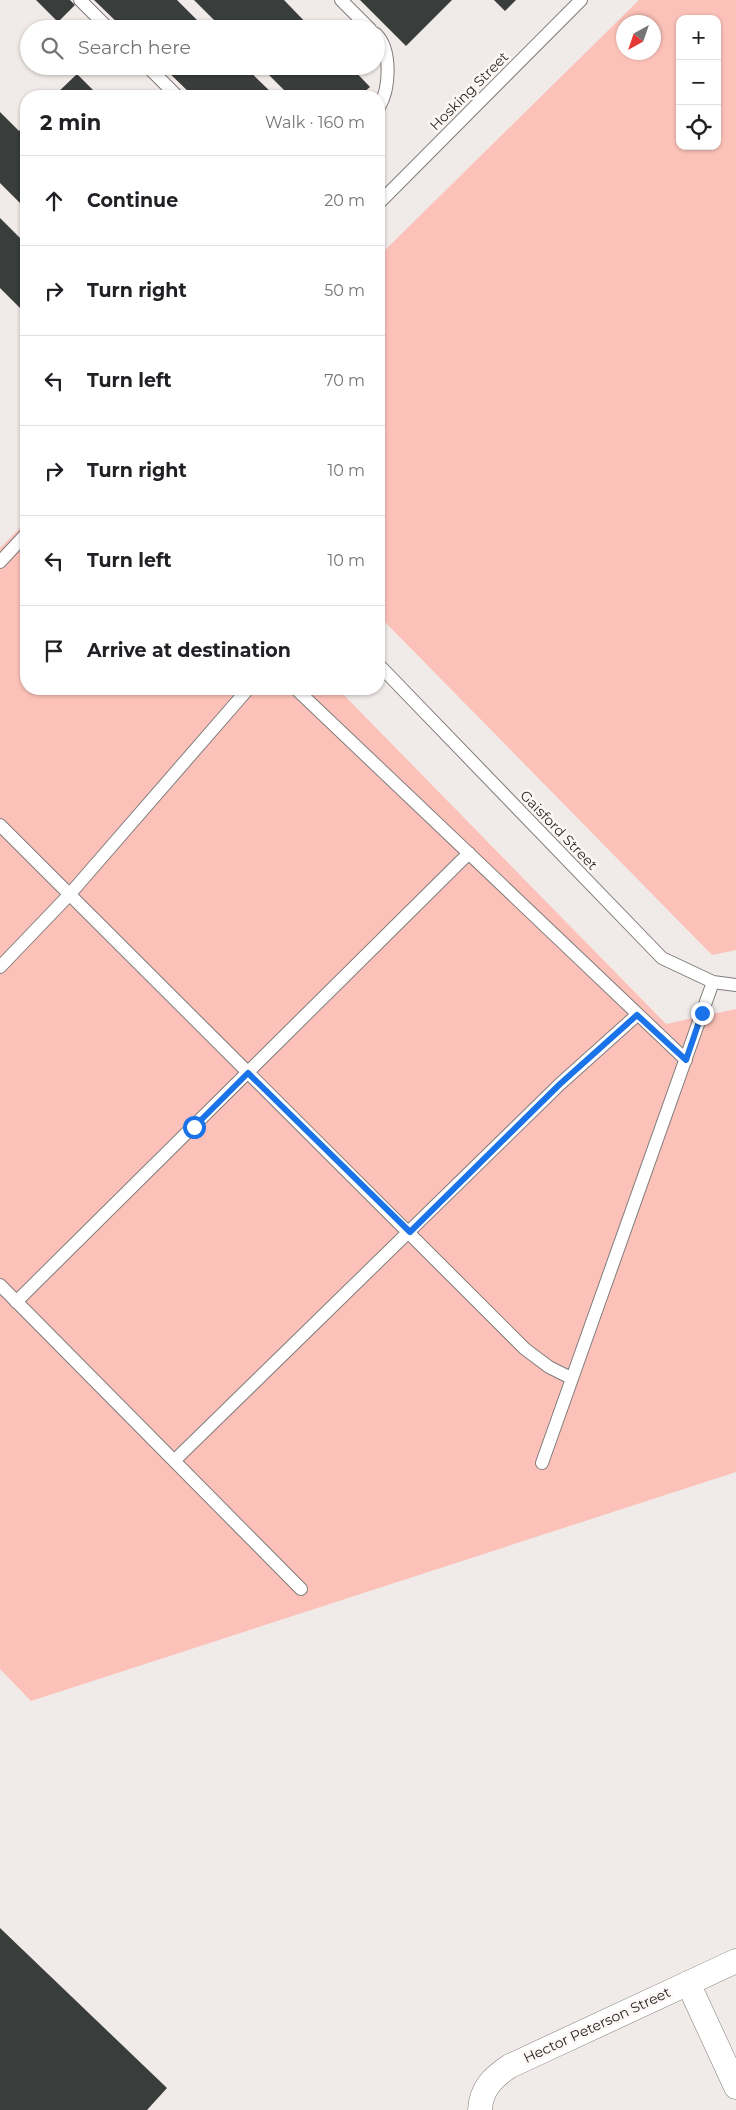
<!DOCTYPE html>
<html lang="en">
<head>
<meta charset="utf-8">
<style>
  :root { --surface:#fff; --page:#f6f6f6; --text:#202124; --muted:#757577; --line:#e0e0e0 }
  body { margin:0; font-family:Montserrat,sans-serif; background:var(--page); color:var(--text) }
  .controls { position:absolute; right:15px; top:15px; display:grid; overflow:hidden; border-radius:10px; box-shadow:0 1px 4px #0004 }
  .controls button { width:45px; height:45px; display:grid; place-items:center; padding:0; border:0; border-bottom:1px solid var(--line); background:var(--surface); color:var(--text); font:25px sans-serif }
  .compass { position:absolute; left:616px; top:15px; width:45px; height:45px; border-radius:50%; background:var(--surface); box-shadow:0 1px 4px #0004; rotate:220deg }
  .stop { position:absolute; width:15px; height:15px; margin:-11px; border:4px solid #1a73e8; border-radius:50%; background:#fff }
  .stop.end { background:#1a73e8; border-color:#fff; box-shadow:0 1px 5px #0008 }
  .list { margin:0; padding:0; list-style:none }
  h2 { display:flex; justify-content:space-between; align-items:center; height:65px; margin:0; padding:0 20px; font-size:21px }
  h2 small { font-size:16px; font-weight:400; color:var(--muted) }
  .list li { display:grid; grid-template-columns:32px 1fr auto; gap:15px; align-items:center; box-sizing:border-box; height:90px; padding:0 20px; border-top:1px solid var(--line) }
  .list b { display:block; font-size:19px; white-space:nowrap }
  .list em { font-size:16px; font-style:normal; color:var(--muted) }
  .icon { flex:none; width:28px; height:28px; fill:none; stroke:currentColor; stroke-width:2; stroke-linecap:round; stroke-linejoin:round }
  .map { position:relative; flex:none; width:736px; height:2110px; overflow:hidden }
  .search { position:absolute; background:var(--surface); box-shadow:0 1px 4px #0004; left:20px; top:20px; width:365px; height:55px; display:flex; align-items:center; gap:12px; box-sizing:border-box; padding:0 18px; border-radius:28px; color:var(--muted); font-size:19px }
  .panel { position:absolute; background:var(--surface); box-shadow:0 1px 4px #0004; left:20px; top:90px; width:365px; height:605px; border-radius:20px }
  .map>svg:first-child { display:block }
  .green { fill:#fcc2b9; fill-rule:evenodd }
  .building { fill:#393d3b }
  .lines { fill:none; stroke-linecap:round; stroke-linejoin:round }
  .lane-casing { stroke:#827c7b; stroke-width:14 }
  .street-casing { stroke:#827c7b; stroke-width:25 }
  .lane { stroke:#fff; stroke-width:12 }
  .street { stroke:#fff; stroke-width:24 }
  .route { stroke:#1a73e8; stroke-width:6 }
  .labels { text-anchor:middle; stroke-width:5; stroke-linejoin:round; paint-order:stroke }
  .street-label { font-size:14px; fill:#292626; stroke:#fdf7f6 }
</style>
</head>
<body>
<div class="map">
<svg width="736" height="2110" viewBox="0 0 736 2110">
  <rect width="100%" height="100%" fill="#f0eae8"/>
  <path class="green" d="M639,0H736V950L712,955L379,616V256ZM680,19H717V146H680ZM624,22H654V52H624Z
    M26,522V689H338L666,1024L736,1009V1472L31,1701L0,1669V548Z"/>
  <path class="building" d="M36,0H70L75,5L58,22Z
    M94,0H177L206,29H124Z
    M194,0H284L312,29H223Z
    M360,0H452L406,46Z
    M494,0H516L505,11Z
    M162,66H244L275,96H193Z
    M260,66H350L370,87L360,96H290Z
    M77,74L99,96H54Z
    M0,112L19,131L26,124V209L0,183Z
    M0,218L26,244V314L0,288Z
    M0,1928L167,2088L147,2110H0Z"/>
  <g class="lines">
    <g class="lane-casing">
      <path id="lane" d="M80,0L109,29
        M341,0L370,29
        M376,34C392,50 390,89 379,107
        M147,66L177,96
        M379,203L581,0
        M0,562L26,534
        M379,665L662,958L713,982L736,985
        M296,689L686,1060
        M0,825L525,1349L549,1367L571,1378
        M0,967L69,895L248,689
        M0,1285L301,1589
        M16,1302L469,853
        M175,1460L560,1084L637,1015
        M542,1463L713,982"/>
    </g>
    <g class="street-casing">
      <path id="street" d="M688,1983L736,2087
        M480,2110C481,2089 493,2077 510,2066L736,1961"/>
    </g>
    <use href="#lane" class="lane"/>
    <use href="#street" class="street"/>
  </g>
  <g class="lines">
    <path class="route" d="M194,1127L248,1073L410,1232L560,1084L637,1015L686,1060L702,1013"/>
  </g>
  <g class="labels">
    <g class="street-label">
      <text transform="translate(469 91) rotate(-45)" y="5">Hosking Street</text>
      <text transform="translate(559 830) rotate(46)" y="5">Gaisford Street</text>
      <text transform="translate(597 2025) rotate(-25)" y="5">Hector Peterson Street</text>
    </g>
  </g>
</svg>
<div class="controls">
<button>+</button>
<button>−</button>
<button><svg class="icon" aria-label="locate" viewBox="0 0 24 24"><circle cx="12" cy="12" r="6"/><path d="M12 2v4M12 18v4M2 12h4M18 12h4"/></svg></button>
</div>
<svg class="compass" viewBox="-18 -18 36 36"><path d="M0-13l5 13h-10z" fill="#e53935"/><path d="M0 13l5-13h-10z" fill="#757577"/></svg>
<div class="stop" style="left:194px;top:1127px"></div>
<div class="stop end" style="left:702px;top:1013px"></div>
<div class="search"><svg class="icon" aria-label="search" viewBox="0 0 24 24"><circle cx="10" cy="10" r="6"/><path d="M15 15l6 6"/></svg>Search here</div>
<section class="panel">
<h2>2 min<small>Walk · 160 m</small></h2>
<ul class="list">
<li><svg class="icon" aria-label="ahead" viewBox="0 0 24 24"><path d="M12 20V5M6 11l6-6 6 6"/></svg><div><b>Continue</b></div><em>20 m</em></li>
<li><svg class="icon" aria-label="right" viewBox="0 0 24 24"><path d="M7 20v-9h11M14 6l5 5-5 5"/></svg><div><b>Turn right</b></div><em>50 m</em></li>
<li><svg class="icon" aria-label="left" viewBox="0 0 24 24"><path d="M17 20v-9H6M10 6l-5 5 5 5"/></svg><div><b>Turn left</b></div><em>70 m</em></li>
<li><svg class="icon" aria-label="right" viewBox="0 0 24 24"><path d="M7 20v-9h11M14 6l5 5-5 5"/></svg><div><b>Turn right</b></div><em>10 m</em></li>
<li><svg class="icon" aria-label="left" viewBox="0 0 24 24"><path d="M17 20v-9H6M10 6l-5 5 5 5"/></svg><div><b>Turn left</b></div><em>10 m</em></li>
<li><svg class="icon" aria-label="arrive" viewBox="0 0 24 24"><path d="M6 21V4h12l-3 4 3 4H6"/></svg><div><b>Arrive at destination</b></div></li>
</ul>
</section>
</div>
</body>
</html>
